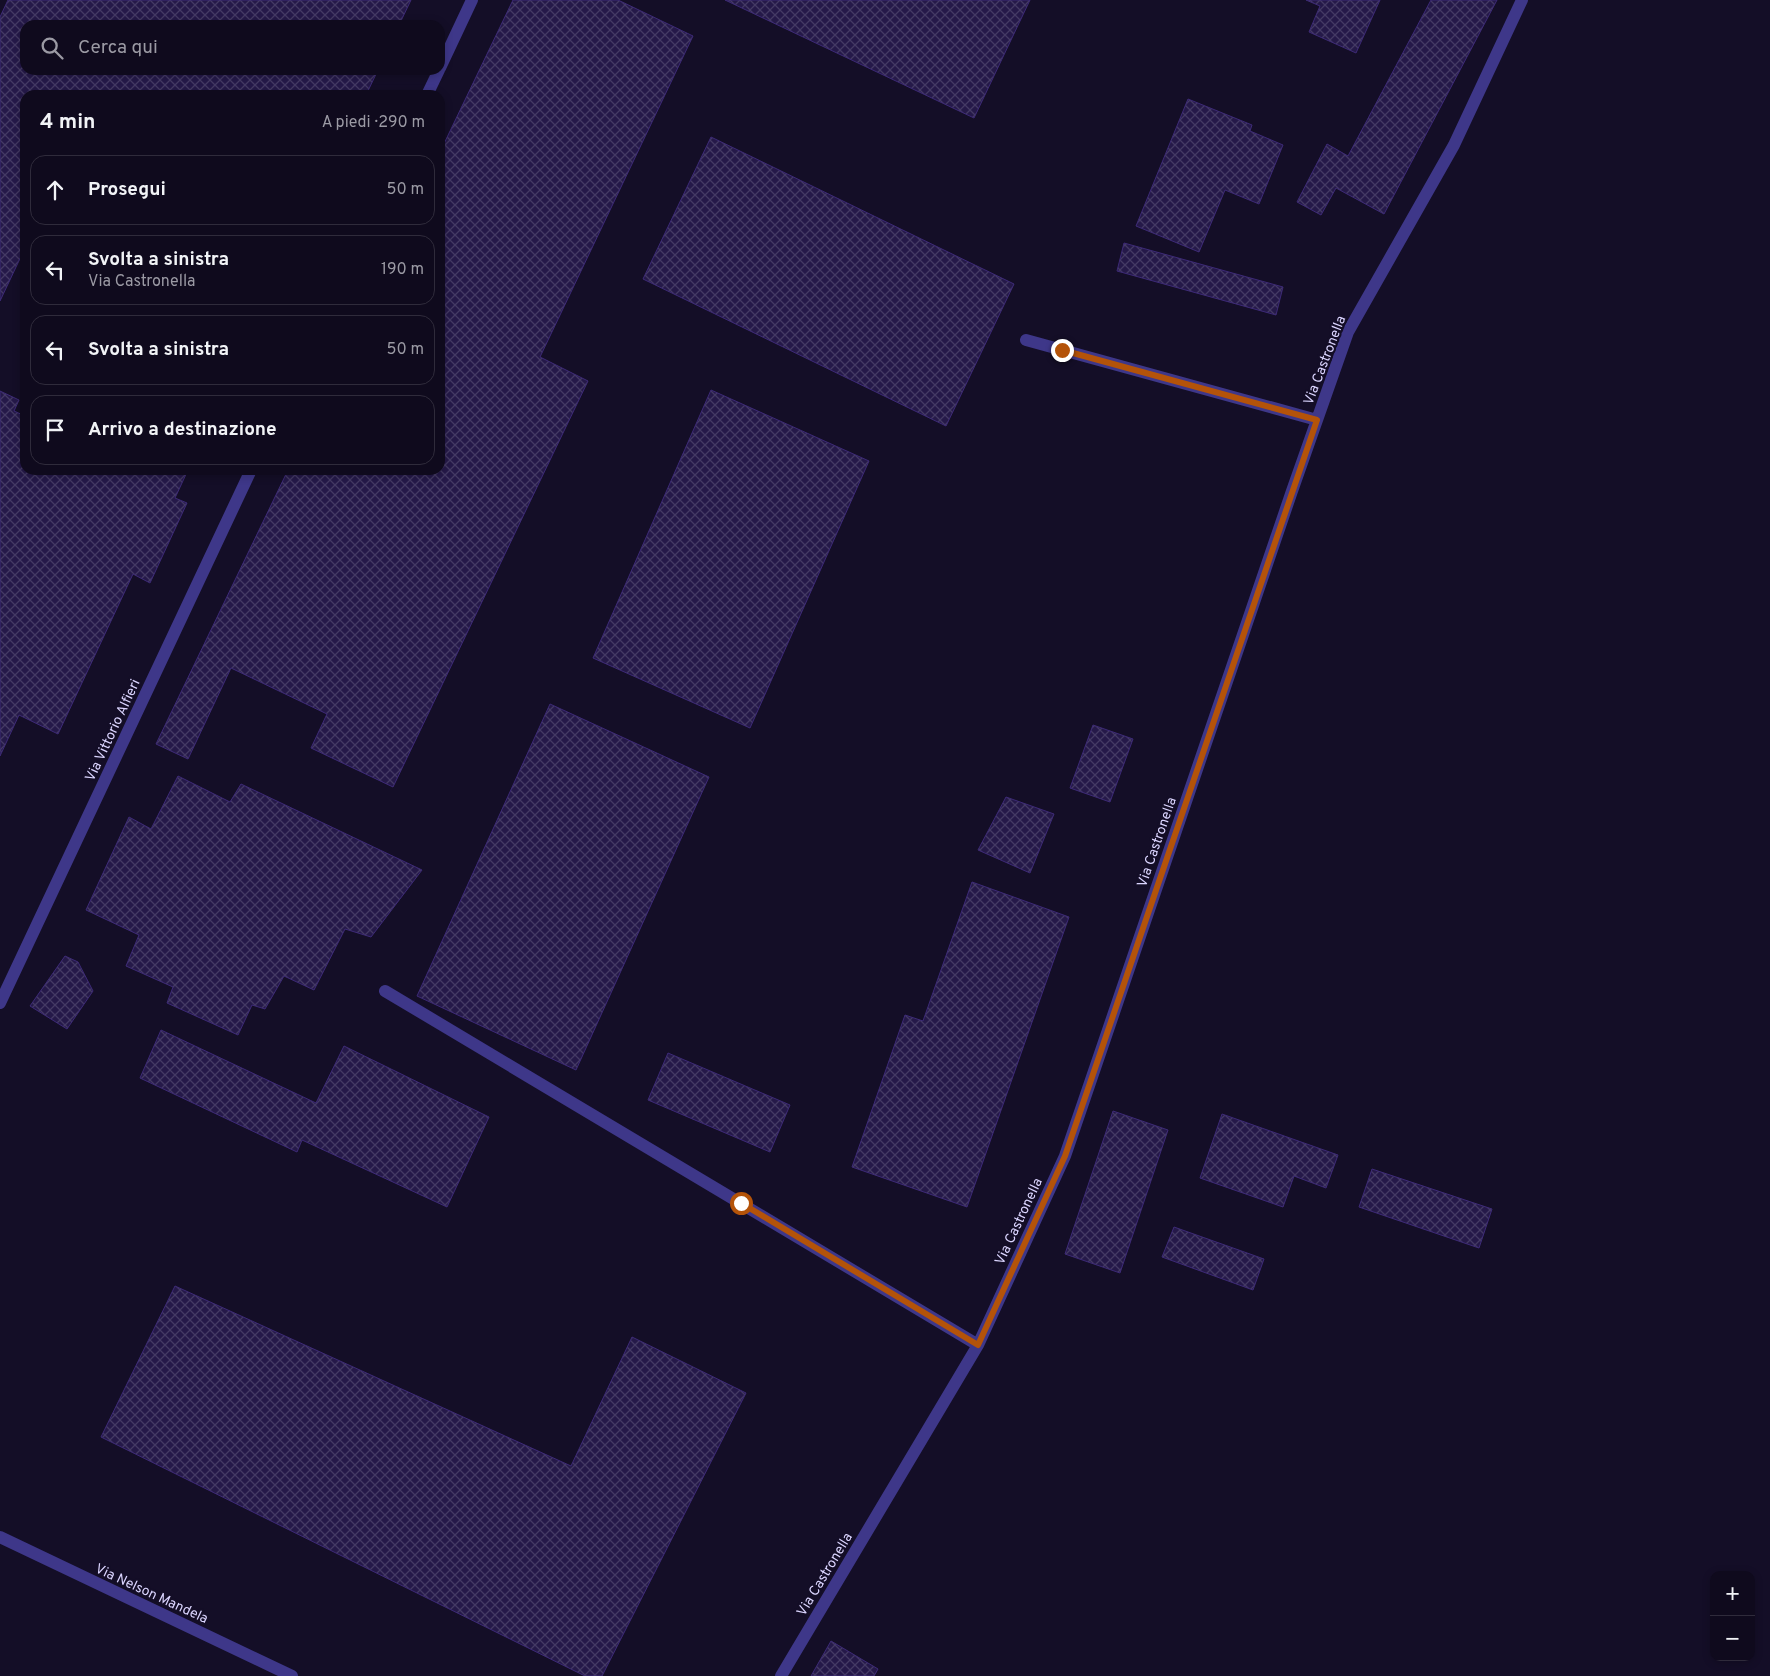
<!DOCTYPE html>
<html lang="it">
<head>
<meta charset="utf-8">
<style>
  :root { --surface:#0f0a1d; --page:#181326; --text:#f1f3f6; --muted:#9b9aa4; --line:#2f2b3b }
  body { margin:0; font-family:Overpass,sans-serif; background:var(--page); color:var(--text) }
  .controls { position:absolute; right:15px; bottom:15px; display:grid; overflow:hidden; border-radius:10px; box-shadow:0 2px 8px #0003 }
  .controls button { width:45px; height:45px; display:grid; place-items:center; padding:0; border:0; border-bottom:1px solid var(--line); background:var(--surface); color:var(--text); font:25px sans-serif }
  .stop { position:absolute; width:15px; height:15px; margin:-11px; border:4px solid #b45309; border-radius:50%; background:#fff }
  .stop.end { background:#b45309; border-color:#fff; box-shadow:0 1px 5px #0008 }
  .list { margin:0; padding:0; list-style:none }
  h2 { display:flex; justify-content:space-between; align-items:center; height:65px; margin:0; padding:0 20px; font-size:21px }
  h2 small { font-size:16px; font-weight:400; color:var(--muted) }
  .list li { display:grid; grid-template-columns:32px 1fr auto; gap:15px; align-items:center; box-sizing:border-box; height:70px; margin:0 10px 10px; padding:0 10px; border:1px solid var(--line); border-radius:15px }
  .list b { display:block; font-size:19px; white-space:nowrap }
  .list p { margin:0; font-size:16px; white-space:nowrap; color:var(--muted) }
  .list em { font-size:16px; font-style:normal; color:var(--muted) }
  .icon { flex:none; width:28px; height:28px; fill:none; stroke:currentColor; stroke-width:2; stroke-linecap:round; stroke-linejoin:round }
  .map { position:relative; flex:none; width:1770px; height:1676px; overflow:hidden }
  .search { position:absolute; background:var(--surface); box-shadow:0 2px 8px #0003; left:20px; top:20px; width:425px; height:55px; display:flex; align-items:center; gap:12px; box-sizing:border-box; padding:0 18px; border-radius:15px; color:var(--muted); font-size:19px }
  .panel { position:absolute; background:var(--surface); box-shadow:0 2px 8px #0003; left:20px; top:90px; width:425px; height:385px; border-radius:15px }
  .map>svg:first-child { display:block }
  .building { fill:url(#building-cross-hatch); stroke:#3d2a77 }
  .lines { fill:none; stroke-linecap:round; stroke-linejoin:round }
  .minor { stroke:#3e3789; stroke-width:12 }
  .route { stroke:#b45309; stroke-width:6 }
  .labels { text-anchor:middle; stroke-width:4.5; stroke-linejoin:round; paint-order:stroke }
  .street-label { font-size:14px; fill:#dbd5ff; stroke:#140e27 }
</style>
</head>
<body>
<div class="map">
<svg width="1770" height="1676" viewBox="0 0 1770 1676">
  <defs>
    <pattern id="building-cross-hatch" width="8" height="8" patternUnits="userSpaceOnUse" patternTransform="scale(1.25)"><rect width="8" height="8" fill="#251949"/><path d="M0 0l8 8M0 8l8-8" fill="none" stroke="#443a64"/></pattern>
  </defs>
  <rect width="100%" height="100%" fill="#140e27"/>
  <path class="building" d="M8,0H411L399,25H25V70H378L366,95H25V248L0,301V17Z
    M513,0H618L693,36L540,357L588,381L393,787L311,748L327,714L231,668L188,759L156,744L288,470H440V152Z
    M725,0H1030L974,118Z
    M1306,0H1380L1356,53L1309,32L1320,6Z
    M1431,0H1497L1384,214L1336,188L1321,215L1297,202L1327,144L1348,156Z
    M1188,99L1252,125L1250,131L1283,145L1259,204L1225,190L1199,252L1136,226Z
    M711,137L1014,284L946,426L643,279Z
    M1124,243L1283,287L1276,315L1117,271Z
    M711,390L869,461L750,728L593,658Z
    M0,391L19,400L14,411L25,416V470H188L175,498L187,503L150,583L133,574L58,734L19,715L0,756Z
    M550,704L709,777L576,1070L417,996Z
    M1093,725L1133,739L1110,802L1070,788Z
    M178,776L230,802L241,784L422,870L371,937L345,929L314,990L284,976L265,1009L252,1005L238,1035L167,1003L173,987L126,966L139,935L86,910L129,817L151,829Z
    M1006,797L1054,814L1030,873L978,850Z
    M972,882L1069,917L967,1207L852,1167L905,1015L923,1021Z
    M65,956L78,962L93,991L67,1029L30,1006Z
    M161,1030L316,1103L344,1046L489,1117L447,1207L302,1140L297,1152L140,1078Z
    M668,1053L790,1105L770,1152L648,1100Z
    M1113,1111L1168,1130L1120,1273L1065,1254Z
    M1222,1114L1338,1155L1326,1188L1294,1176L1283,1207L1200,1178Z
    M1372,1169L1492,1209L1479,1248L1359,1207Z
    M1174,1227L1264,1259L1253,1290L1162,1257Z
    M175,1286L571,1466L632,1337L746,1393L602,1676H585L101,1437Z
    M831,1641L878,1669L874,1676H811Z"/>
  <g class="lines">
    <path class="minor" d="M440,68L472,0
      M427,95L439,70
      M1026,340L1317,420
      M385,991L978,1345
      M0,1003L251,470
      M0,1537L292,1676
      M781,1676L978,1345L1065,1156L1292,491L1348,332L1454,145L1522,0"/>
  </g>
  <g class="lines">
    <path class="route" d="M741,1203L978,1345L1065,1156L1317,420L1062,350"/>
  </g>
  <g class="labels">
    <g class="street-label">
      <text transform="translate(1324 360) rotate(-69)" y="5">Via Castronella</text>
      <text transform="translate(112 730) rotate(-65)" y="5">Via Vittorio Alfieri</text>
      <text transform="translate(1156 842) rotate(-71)" y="5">Via Castronella</text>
      <text transform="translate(1018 1221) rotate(-65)" y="5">Via Castronella</text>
      <text transform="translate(824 1574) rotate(-59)" y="5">Via Castronella</text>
      <text transform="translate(152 1593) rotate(25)" y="5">Via Nelson Mandela</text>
    </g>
  </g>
</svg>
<div class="controls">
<button>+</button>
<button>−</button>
</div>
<div class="stop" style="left:741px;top:1203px"></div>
<div class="stop end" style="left:1062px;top:350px"></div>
<div class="search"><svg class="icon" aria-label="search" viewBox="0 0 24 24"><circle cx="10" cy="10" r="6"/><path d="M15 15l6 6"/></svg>Cerca qui</div>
<section class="panel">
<h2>4 min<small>A piedi · 290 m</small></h2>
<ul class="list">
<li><svg class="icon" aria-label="ahead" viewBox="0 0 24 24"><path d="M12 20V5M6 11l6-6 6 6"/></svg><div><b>Prosegui</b></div><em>50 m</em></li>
<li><svg class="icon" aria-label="left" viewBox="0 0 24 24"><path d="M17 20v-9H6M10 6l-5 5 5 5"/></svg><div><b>Svolta a sinistra</b><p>Via Castronella</p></div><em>190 m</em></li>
<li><svg class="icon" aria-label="left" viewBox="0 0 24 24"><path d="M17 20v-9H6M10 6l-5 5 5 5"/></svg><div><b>Svolta a sinistra</b></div><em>50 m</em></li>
<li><svg class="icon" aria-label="arrive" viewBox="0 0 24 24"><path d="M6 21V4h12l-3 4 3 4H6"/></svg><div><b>Arrivo a destinazione</b></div></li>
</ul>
</section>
</div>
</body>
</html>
